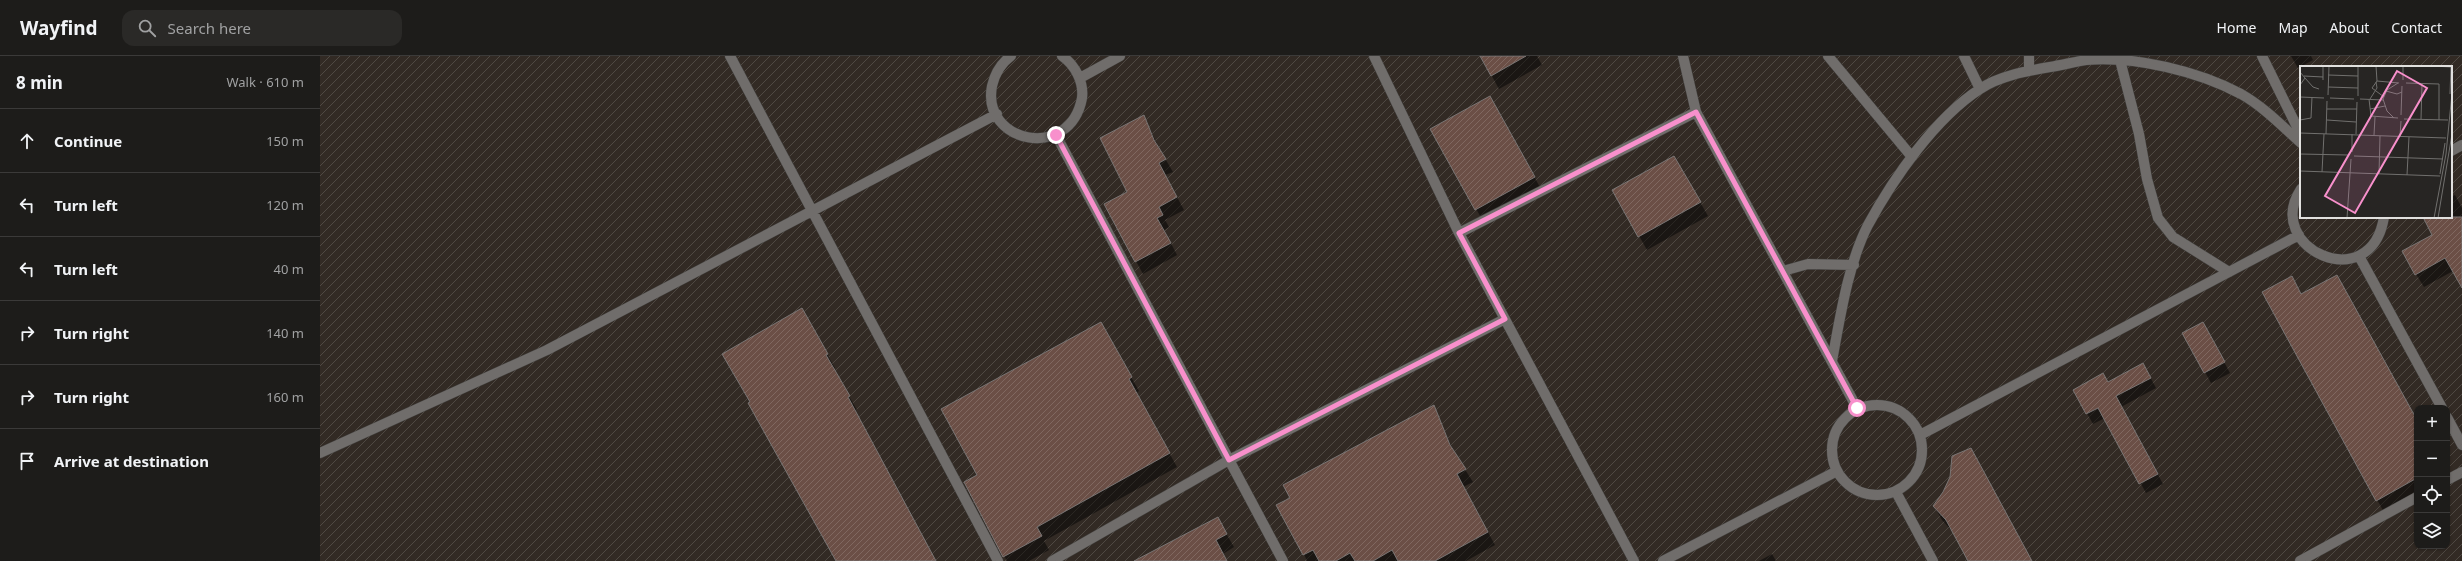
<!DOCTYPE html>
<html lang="en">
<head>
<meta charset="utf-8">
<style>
  :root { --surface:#1d1c1a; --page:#2a2927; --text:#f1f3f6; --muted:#a0a1a2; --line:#3b3a39 }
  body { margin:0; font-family:"Noto Sans",sans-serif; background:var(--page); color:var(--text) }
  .controls { position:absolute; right:12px; bottom:12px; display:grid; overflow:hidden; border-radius:8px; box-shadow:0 1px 3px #0004 }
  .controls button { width:36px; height:36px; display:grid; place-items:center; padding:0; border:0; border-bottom:1px solid var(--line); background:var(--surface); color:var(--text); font:20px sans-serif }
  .stop { position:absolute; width:12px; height:12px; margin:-9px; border:3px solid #f890cc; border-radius:50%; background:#fff }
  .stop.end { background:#f890cc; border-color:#fff; box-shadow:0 1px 4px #0008 }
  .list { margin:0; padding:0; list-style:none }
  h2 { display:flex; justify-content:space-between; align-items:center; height:52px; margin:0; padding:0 16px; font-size:17px }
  h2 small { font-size:13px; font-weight:400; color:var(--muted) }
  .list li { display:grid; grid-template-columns:26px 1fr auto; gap:12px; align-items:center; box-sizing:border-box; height:64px; padding:0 16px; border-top:1px solid var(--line) }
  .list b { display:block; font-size:15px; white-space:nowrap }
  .list em { font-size:13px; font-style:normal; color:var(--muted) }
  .icon { flex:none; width:22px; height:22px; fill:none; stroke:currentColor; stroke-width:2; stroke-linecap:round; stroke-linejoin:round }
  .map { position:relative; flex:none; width:2142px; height:505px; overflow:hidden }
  header { display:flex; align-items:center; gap:24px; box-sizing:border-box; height:56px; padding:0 20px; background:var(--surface); border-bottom:1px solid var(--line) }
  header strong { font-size:19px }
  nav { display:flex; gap:22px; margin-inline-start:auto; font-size:14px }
  .search { width:280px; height:36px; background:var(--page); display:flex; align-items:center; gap:10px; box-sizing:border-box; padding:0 14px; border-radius:12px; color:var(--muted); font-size:15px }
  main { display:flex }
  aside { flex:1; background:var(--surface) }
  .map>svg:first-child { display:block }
  .industrial { fill:url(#industrial-furrows); fill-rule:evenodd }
  .shadow { fill:#0007 }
  .building { fill:url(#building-hatch); stroke:#797574 }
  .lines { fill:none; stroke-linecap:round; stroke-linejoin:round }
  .minor-casing { stroke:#42403e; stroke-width:11 }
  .minor { stroke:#706d6b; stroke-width:10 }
  .route { stroke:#f890cc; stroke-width:5 }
  .inset-road { fill:none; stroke:#71706e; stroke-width:1 }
  .view { fill:#f890cc; fill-opacity:0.15; stroke:#f890cc; stroke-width:2 }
  .inset-edge { fill:none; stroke:#e1e0de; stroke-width:2 }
</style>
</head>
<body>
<header>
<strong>Wayfind</strong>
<div class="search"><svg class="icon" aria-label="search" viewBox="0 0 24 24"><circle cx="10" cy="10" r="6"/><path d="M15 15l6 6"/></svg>Search here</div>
<nav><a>Home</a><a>Map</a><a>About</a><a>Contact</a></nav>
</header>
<main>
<aside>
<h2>8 min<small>Walk · 610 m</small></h2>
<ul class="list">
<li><svg class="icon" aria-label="ahead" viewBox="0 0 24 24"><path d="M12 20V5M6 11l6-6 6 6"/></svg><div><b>Continue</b></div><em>150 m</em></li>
<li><svg class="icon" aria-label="left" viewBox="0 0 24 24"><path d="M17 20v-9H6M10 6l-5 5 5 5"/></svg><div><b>Turn left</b></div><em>120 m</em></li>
<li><svg class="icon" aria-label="left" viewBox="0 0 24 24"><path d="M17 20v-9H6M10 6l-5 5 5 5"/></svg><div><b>Turn left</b></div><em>40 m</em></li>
<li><svg class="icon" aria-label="right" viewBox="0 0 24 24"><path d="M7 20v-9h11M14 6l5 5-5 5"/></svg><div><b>Turn right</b></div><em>140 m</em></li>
<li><svg class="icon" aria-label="right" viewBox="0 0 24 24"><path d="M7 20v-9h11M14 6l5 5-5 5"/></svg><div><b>Turn right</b></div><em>160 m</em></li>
<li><svg class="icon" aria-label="arrive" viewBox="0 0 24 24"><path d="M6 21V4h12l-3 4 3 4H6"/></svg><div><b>Arrive at destination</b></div></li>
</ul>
</aside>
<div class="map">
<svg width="2142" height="505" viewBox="0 0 2142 505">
  <defs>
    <pattern id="industrial-furrows" width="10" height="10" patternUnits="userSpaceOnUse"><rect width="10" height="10" fill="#322a24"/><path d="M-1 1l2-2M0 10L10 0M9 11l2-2" fill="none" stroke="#4f4943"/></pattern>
    <pattern id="building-hatch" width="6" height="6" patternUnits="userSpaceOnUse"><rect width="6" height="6" fill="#6b4f46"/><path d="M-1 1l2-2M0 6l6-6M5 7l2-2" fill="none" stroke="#806860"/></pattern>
  </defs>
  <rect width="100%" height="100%" fill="#272523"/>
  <path class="industrial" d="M0,0H2142V505H0ZM1981,11H2131V161H1981ZM2097,352H2127V490H2097Z"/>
  <path class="shadow" d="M1161,0H1217L1222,9L1179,33Z
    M1971,0H1991L1993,4L1978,12Z
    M1178,55L1222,135L1164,167L1112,73Z
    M824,61L840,94L853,116L845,119L864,154L845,164L849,171L844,174L857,199L823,218L816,205L808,137Z
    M1354,101L1388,160L1327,194L1294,135Z
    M2135,139L2142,152V230L2133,215L2104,231L2096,218L2114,179L2104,161H2131V141Z
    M1943,236L1981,239L2097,366V440L2065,458Z
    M481,254L515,312L513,313L537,354L535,355L615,505H518L494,466L404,299Z
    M1864,277H1888L1910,317L1891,327Z
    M788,281L819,335L816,337L857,411L724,485L729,494L709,505H687L645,427L659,419Z
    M1823,308L1836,332L1801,351L1843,428L1826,437L1785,362L1773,368L1754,334L1788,327Z
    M1113,351L1135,398L1153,426L1143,431L1175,489L1146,505H987L984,498L972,442Z
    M1614,450L1711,505H1649L1633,476L1622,464Z
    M897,462L914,491L903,498L906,505H818Z
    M1452,498L1456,505H1439Z"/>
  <path class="building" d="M1160,0H1206L1171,20Z
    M1170,40L1215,121L1155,154L1110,73Z
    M824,59L834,84L846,103L839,107L857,141L839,151L843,159L837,162L851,187L815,206L784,148L807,136L780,82Z
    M1354,100L1381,146L1318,181L1292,134Z
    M2103,161H2142V232L2125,202L2095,219L2082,195L2112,179Z
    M2017,219L2097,364V422L2056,445L1942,236L1972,220L1981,238Z
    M482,252L508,298L506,299L530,340L528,341L616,505H516L428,347L430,346L402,298Z
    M781,266L812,321L809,323L850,397L717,471L722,480L683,501L644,426L657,419L621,353Z
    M1883,266L1905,306L1884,317L1862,277Z
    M1823,307L1831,322L1796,340L1838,418L1819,428L1778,352L1766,358L1753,334L1783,317L1788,326Z
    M1114,349L1130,389L1146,413L1137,418L1168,476L1115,505H1078L1072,494L1053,505H1035L1030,497L1016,505H999L993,494L983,499L956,449L970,442L963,429Z
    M1651,392L1712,505H1648L1626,464L1613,450L1623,436L1630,421L1632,400Z
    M898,461L907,478L896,484L907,505H814Z"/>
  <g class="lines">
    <g class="minor-casing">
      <path id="minor" d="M410,0L678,505
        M691,0C680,8 675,17 672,30C661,87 750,106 762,42C764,26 755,9 742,0
        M1054,0L1139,177L1314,505
        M1363,0L1376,56L1537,352
        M1508,0L1592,101
        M1644,0L1660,33
        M1942,0L1981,79
        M1800,4L1819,78L1827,123L1838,162L1853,181L1909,216
        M1709,15V0
        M760,22L800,0
        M736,79L963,505
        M2131,95L2142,89
        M1981,133C1942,192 2051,242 2064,161
        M1139,177L1376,56
        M2039,200L2122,352
        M1463,215L1488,208L1534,209
        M1512,305C1520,262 1528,208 1548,169C1573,123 1615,62 1660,33C1679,20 1707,15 1730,11C1742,9 1754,6 1766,4C1815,0 1878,15 1921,38C1944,51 1962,70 1981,87
        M1512 394a45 45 0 1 1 90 0a45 45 0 1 1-90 0Z
        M2127,361L2142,389
        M1600,379L1979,179
        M0,397L227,294L677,58
        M2127,424L2142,416
        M1576,436L1613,505
        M732,505L909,404L1185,263
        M1343,505L1517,415
        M1980,505L2097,441"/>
    </g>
    <use href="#minor" class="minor"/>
  </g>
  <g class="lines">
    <path class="route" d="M736,79L909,404L1185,263L1139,177L1376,56L1537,352"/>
  </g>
  <g transform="translate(1980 10)">
    <rect width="152" height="152" fill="#272523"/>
    <path class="inset-road" d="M76,0L77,15L99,17M133,0L151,1M0,6L5,12L0,19M28,9L58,10M4,10L23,11M5,12L13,21L19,23M23,14V0M103,14V0M77,15L72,22L84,31M106,17L139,18V54M28,21L58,22M86,25L97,28L102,26M150,28L151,0M28,29L29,0M58,30V0M0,31L24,32M30,32L54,33M60,33L83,34M69,33L71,50L98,52M70,33L77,22L76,16M27,43H57M70,43L85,40M101,49L102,20M94,52L87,45L83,33L87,24L98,17M104,53L148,54M121,53L122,18M0,54L11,52L12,31M27,54L56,56M0,67L146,72M26,68L27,35M56,68L57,36M74,69L75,51M100,70L101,55M52,86V68M0,88L48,89M54,90L143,93M0,105L140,110M22,106L24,68M79,108L80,70M140,108L145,77M107,109L109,71M47,152L51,93M134,152L146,88L152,27M138,152L152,68"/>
    <path class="view" d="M97,5L127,22L55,147L25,130Z"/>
    <rect width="152" height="152" class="inset-edge"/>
  </g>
</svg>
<div class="controls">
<button>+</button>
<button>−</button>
<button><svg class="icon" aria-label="locate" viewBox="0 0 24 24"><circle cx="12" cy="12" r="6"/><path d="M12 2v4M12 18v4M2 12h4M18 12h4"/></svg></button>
<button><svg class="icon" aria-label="layers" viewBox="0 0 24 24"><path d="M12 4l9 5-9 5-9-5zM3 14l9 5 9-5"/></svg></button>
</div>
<div class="stop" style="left:1537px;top:352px"></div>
<div class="stop end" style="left:736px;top:79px"></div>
</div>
</main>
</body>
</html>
